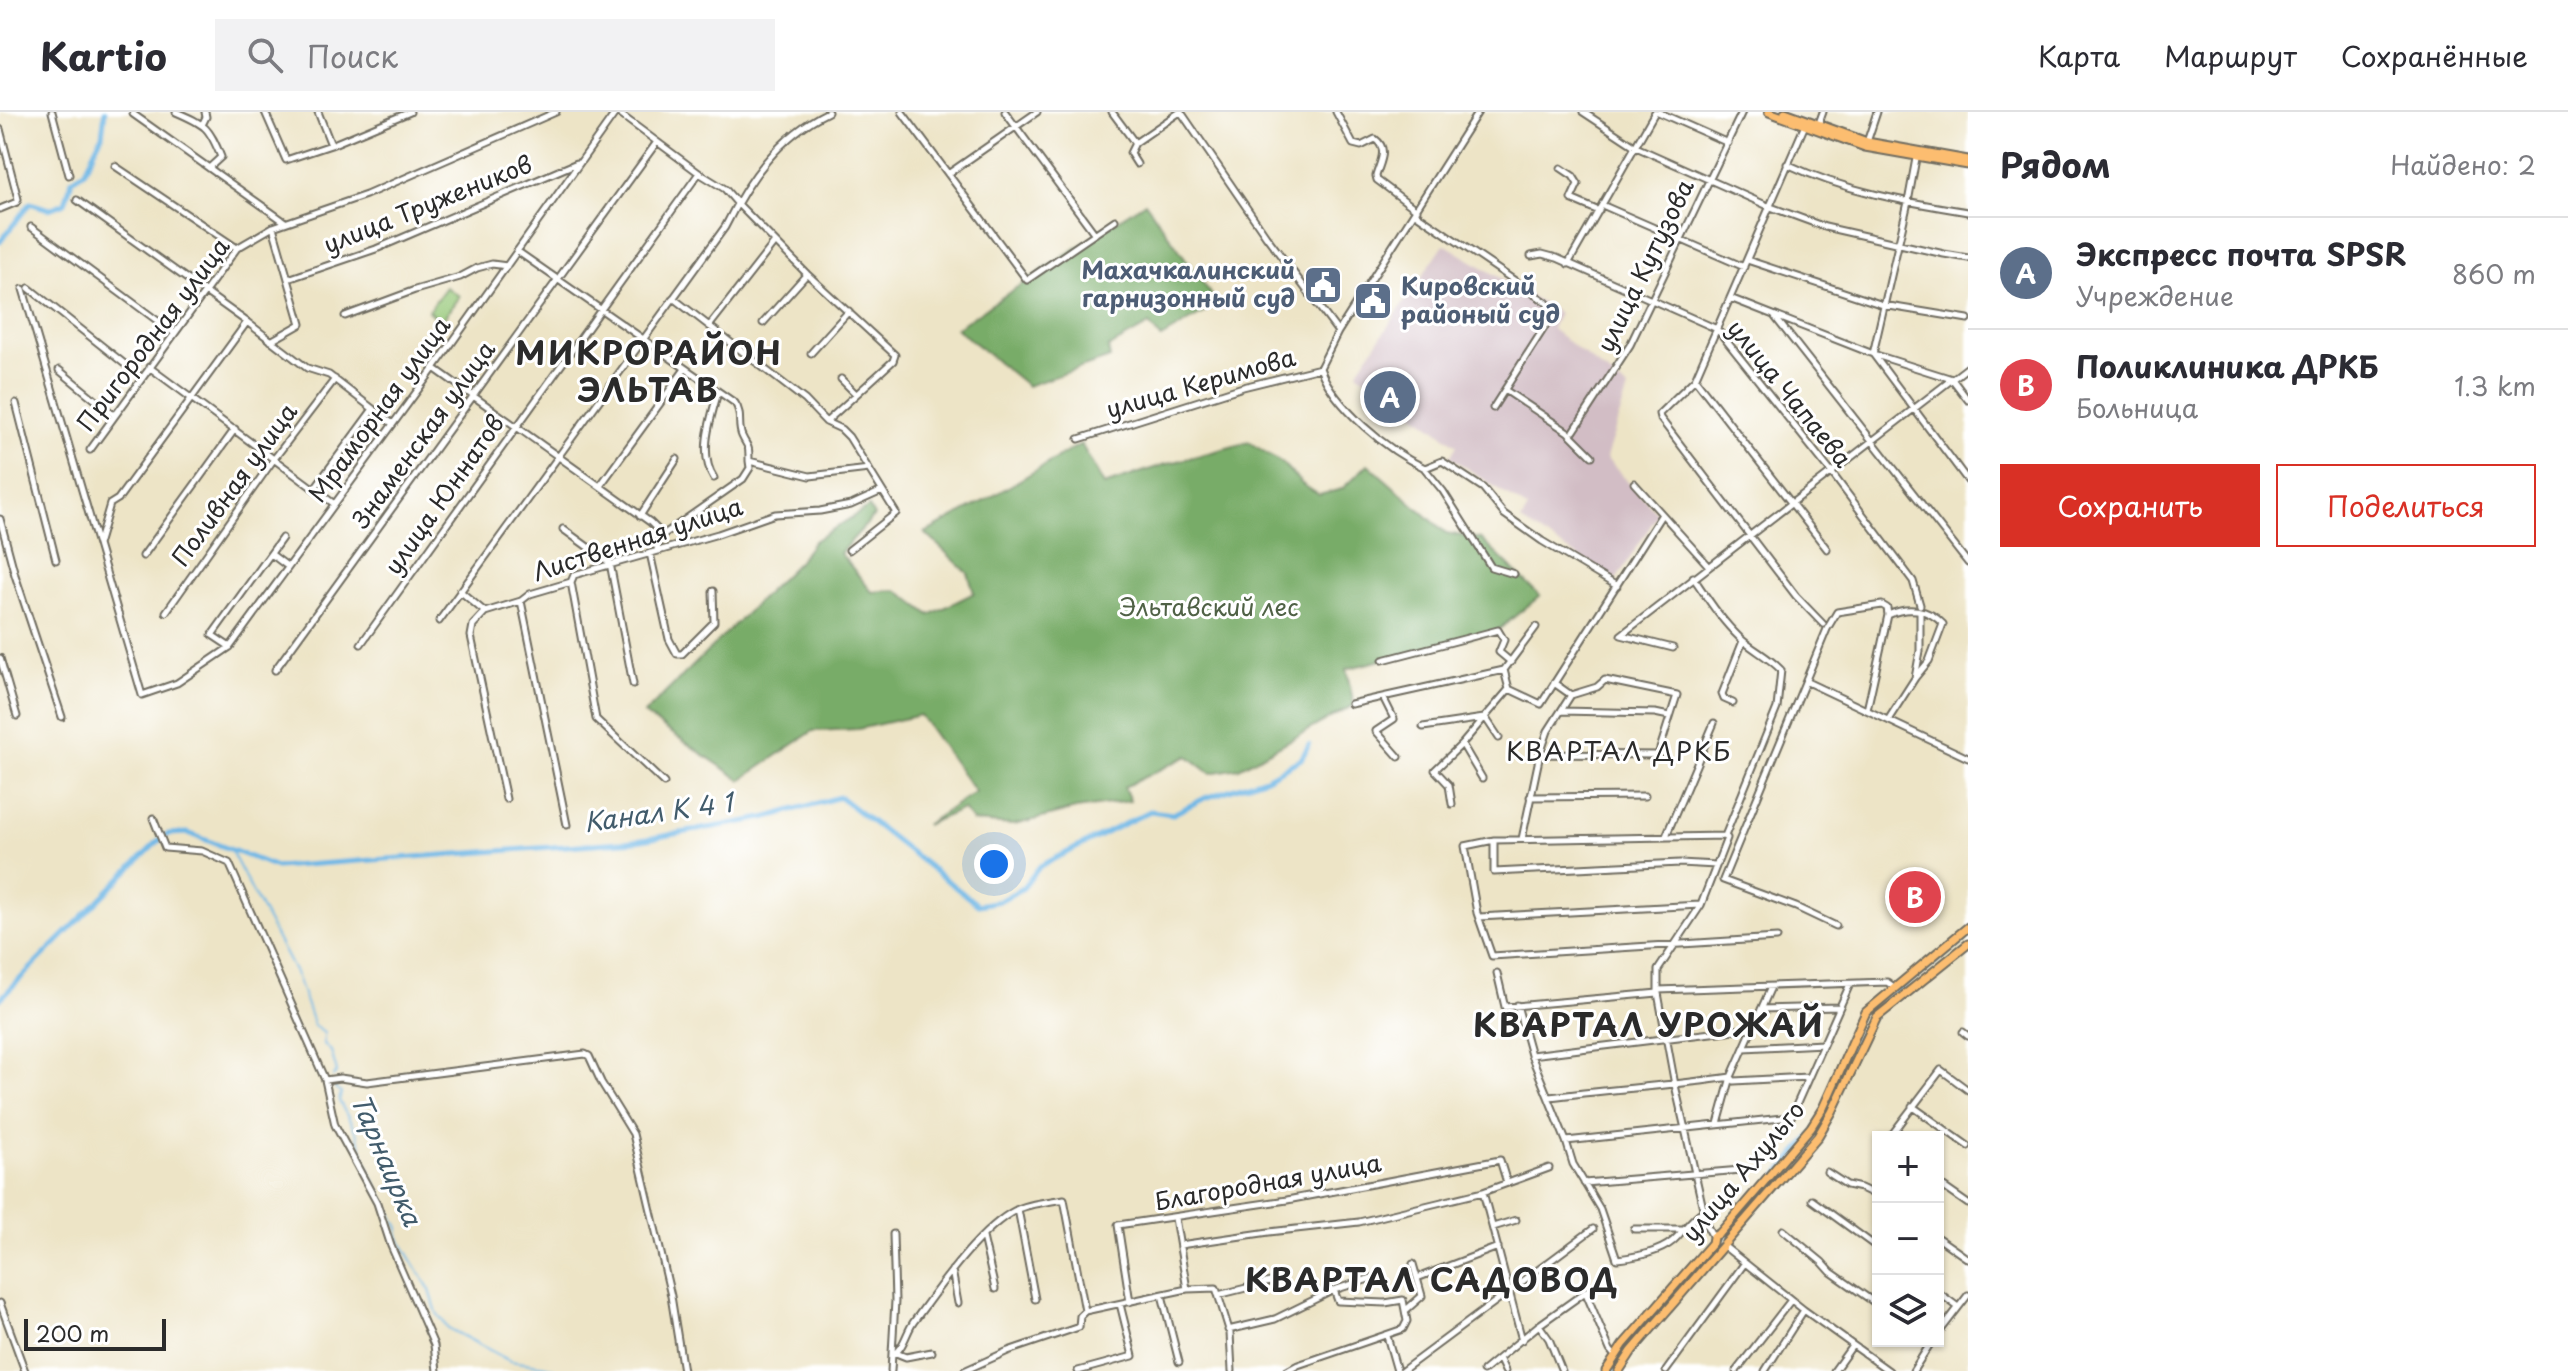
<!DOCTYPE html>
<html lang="ru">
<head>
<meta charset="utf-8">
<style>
  :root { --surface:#fff; --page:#f2f2f3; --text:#2b2b33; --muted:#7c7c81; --line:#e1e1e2; --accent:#d93025 }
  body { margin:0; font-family:"Playpen Sans",sans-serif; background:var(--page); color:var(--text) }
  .controls { position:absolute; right:24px; bottom:24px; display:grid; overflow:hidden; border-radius:0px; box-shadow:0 2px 6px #0004 }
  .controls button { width:72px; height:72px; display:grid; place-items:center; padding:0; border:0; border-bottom:2px solid var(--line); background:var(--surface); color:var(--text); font:40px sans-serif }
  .scale { position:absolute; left:24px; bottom:20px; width:142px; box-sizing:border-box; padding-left:8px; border:4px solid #2b2b2b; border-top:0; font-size:22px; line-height:28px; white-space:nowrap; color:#2b2b2b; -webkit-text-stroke:6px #fff; paint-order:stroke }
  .you { position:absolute; left:994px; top:752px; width:28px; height:28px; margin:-20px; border:6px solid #fff; border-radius:50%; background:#1a73e8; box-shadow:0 0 0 12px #1a73e833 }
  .badge { display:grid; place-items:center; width:52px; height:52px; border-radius:50%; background:var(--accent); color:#fff; font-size:26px; font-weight:700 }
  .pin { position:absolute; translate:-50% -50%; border:4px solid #fff; box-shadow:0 2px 8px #0006 }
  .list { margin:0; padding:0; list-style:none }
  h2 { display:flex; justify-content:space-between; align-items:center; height:104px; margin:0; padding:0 32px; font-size:34px }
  h2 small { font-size:26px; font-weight:400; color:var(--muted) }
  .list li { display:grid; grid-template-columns:52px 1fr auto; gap:24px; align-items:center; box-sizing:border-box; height:112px; padding:0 32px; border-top:2px solid var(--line) }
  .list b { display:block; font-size:30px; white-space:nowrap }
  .list p { margin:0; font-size:26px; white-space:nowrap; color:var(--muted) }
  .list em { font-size:26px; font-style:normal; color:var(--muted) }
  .actions { display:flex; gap:16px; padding:24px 32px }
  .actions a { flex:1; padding:18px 0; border:2px solid var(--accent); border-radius:0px; text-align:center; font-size:28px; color:var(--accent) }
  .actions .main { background:var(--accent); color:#fff }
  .icon { flex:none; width:44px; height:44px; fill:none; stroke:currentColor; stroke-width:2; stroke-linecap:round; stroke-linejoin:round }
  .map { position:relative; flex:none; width:1968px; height:1259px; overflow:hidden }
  header { display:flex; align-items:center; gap:48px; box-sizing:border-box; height:112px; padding:0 40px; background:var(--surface); border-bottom:2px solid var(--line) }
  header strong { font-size:38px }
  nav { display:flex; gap:44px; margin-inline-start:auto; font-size:28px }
  .search { width:560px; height:72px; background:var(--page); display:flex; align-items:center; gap:20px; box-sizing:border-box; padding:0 28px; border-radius:0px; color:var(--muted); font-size:30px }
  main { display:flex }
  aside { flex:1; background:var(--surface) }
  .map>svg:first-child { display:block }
  .industrial { fill:#d2bdc5 }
  .green { fill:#96c878; stroke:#607a52; stroke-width:2 }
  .forest { fill:#78ac68; stroke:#526c4a; stroke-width:2 }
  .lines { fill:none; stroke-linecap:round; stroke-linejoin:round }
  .stream { stroke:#6eb7e6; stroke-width:2 }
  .canal { stroke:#6eb7e6; stroke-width:5 }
  .minor-casing { stroke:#6f6c61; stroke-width:9 }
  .major-casing { stroke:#6f6c61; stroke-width:11 }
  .minor { stroke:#fff; stroke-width:5 }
  .major { stroke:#fcbd6f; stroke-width:7 }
  .labels { text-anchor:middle; stroke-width:6; stroke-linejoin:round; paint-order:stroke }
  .street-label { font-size:24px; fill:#2b2b2b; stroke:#fff }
  .service-label { font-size:24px; font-weight:bold; fill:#4e5e75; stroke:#fff; text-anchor:end }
  .park-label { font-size:24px; fill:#506246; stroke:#fff }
  .neighbourhood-label { font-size:26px; letter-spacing:2px; fill:#2b2b2b; stroke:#fff }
  .water-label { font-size:26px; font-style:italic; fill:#425c6c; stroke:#fff }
  .district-label { font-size:32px; font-weight:bold; letter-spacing:2px; fill:#2b2b2b; stroke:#fff }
</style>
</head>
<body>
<header>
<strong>Kartio</strong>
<div class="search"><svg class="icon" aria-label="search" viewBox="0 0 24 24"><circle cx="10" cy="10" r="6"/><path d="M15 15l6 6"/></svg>Поиск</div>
<nav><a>Карта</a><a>Маршрут</a><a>Сохранённые</a></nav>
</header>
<main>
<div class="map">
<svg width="1968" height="1259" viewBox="0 0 1968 1259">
  <rect width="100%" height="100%" fill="#fff"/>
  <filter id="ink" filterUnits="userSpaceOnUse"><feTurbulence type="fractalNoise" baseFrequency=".0125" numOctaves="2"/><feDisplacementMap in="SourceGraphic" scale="16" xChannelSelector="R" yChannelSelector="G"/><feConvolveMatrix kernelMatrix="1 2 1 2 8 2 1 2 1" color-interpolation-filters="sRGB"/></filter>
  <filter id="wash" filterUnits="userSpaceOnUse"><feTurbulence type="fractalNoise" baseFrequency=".006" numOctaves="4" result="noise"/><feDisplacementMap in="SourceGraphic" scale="32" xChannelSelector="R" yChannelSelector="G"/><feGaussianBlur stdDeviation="1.8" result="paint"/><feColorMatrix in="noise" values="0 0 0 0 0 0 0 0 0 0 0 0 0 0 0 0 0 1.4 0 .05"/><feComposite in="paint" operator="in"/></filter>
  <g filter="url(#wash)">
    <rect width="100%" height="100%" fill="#ede4c6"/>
    <path class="industrial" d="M1444,132L1559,201L1552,217L1628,277L1606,346L1658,402L1616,468L1521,409L1528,397L1450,345L1457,333L1357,260Z"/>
    <path class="green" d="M446,175L459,184L442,209L428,199Z"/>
    <path class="forest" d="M1145,90L1218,192L1161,226L1149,213L1108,236L1110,246L1027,274L956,216Z
      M1249,330L1282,351L1302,372L1319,383L1342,377L1368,352L1446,421L1481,427L1540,484L1498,518L1346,557L1354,593L1239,656L1210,661L1188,644L1124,675L1130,689L1076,697L1014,713L973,710L963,697L925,713L975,680L920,603L858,617L813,619L741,668L644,602L798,450L814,429L869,395L874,404L840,441L872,480L897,478L930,503L974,481L968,461L925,421L986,388L1081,332L1104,373L1163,353Z"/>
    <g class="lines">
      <path class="stream" d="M231,739L297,865L314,914L324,921V932L331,939L337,960L333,965
        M333,970L336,978L341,981L339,989L356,1020L370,1061L399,1116L398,1125L430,1178L437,1201L448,1216L510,1249L546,1254L559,1259"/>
      <path class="canal" d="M0,130L30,91L49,97L65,91L72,68L84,60L95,37L102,23L105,0
        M0,887L155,732L168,722L188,721L276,755L636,729L764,706L840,685L978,793L999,789L1023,776L1040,754L1150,699L1173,702L1205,686L1266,666L1301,647L1309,633
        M1613,1259L1624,1240L1814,1021C1840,981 1848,924 1881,892L1968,824"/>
    </g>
  </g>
  <g filter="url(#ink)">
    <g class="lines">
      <g class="minor-casing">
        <path id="minor" d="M52,0L69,63
          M133,0V2L285,110
          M176,0C206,13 209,15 221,45L209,56
          M265,0L286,48L331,33L410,0
          M318,0L331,33
          M617,0L699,61L725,77L737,91L807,162L895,243L893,249L826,310
          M902,0L1027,168L1115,108
          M1005,0L1095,122
          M1112,0L1135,31L1130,41L1137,52
          M1181,0L1266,124L1338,220
          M1336,0L1353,32L1361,34L1375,27C1389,37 1380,50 1376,64L1377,68L1417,98
          M1583,0L1636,35L1768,94L1825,115L1944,142L1968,146
          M1658,0L1728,31
          M203,11L206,5L205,0
          M1805,13L1695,267L1659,302L1660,306L1796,484L1823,512
          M1818,14L1823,0
          M0,17L18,87L17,90L0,97
          M1135,31L1180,0
          M1866,33L1877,0
          M1917,41L1908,90L1873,242L1968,369
          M1787,52C1844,79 1906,90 1968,100
          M115,54L237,136
          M1561,56L1573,64L1578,72L1571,87L1599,99
          M948,62L1037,0
          M77,88L247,210L307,256L329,263L373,297
          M1602,93L1744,155
          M1415,101L1546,190L1552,198L1546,213L1493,296
          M31,115L174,221
          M517,139L735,291C743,302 737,313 742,324C748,337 749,331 749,349L810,364L869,357
          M1531,144L1542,142L1557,146L1717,217L1831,360L1913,469L1920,493
          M1747,148L1883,193L1968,207
          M1568,152L1655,0
          M288,167L376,137L577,51
          M29,176L141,265
          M23,177L142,583L177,571L230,535L434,256L616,0
          M673,186L805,288L826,310L841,317L849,325L896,401L849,438
          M1730,186L1873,242L1952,267L1968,288
          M345,204L415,178L460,165L477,156L492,152L507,154
          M1775,205L1968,451
          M763,211L807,162
          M710,213L775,130
          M271,229L301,212L273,115
          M811,241L849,199
          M149,255L333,391
          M434,256L650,410L659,419L657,438
          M1320,256C1334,295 1388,339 1425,356L1442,349L1483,376L1504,402L1542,429L1617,474
          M59,258L114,303
          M841,267L856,282
          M1695,267L1827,437
          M1505,278L1568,320L1592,344
          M16,291L56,448
          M1574,319L1630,233L1742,0
          M1079,327L1243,275L1320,256L1338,220L1478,0
          M90,338L237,136L273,115L366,83L556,0
          M1425,357L1443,379L1491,455L1514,462
          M714,366C698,342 711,306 718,280
          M1634,371L1708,453
          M600,374L685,257
          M314,377L373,297L393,312
          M640,404L677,347
          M0,407L15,463L62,605
          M563,417L610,451L633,572
          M660,425L743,367L750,356L749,349
          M98,433L110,392L118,387L247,210
          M650,441L669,527L677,542H682L714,510L713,479
          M271,442L287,454
          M143,444L235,317
          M1693,465C1708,487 1721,508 1740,526C1753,538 1769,545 1781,558L1777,596L1725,724
          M571,470L596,607L664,671
          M460,479L485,500L521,489L530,482L571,470L574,463L718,422L775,402L820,399L851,393L882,379
          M521,489L567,713
          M166,500L274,347L335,267
          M485,500L473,513L471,524L506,687
          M439,509L725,115C748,68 779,24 828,0
          M1536,515L1504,558L1509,577L1541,592L1662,402
          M361,532L699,61
          M230,535L212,523L282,426
          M1673,536L1621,523L1968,255
          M0,546L17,604
          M1383,548L1498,518L1504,528L1499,540L1511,550
          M275,558L657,30
          M1807,570L1968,646
          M1383,585L1394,607L1376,619L1399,645
          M1733,591L1724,587L1722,582L1743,529
          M1351,592L1504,558
          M1867,598L1888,503
          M1561,599L1655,601L1669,604
          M1485,605L1499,626
          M1888,608L1915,566L1920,539V499
          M1423,615L1484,606
          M1462,632L1482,666
          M1540,642L1658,643L1677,583L1605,568L1597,575L1571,583
          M1530,685L1645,684
          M1452,692L1449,673L1435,658L1462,632L1509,577
          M153,706L165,736L202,739L229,751L325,968L335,1013L377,1091L391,1134L434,1233L437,1259
          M1666,724L1714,611
          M1522,727L1540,642L1548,619L1571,583L1554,571
          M1494,728V760L1680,751L1716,753
          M1479,805L1700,793
          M1836,814L1796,795L1723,768L1827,517L1837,500L1882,493L1887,496L1888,503C1907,494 1928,496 1943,512L1929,549L1915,566
          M1497,861L1505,895L1658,881
          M1658,878L1887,870L1894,875
          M1517,893L1531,943L1566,1029L1573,1052L1600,1097L1617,1147C1636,1145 1664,1140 1677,1125C1686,1115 1693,1105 1704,1098
          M1761,897L1839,895
          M1963,920L1968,924
          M1744,936L1823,932
          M1531,943L1752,916
          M325,968L340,966L367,970L585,942L589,944L601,970L633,1022L671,1184L683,1259
          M1549,985C1610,977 1670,974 1731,965L1734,969L1808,965
          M1912,994L1968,1034
          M1718,1012L1731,965L1771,875
          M1890,1025L1941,958L1968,978
          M1566,1029L1791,1005L1850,872
          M1827,1060L1847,1073L1861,1076L1878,1084
          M1584,1071L1741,1058
          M1938,1071L1968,1092
          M1483,1080L1522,1228
          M1812,1088L1878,1136
          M1018,1097L1035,1187
          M1175,1106L1187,1177
          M1493,1115L1516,1108
          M1634,1117H1682
          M1783,1118L1822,1150L1831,1160L1878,1193
          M983,1125L995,1177
          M1713,1125L1707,1114L1675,973L1658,881V858L1701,793L1727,726L1725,724L1494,728L1465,734L1477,801L1492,844L1777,826
          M1938,1126L1968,1147
          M1180,1133L1269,1120L1359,1110L1483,1080L1549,1056
          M1725,1135L1804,1198L1889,1259
          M952,1158L958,1191
          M1417,1166L1498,1135
          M1585,1179L1610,1238L1615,1244
          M1938,1180L1958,1195
          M1162,1183L1179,1250
          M1218,1183L1270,1170
          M1130,1190L1118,1113L1287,1088L1500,1048L1507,1071
          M0,1191L25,1259
          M1406,1198L1422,1184L1413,1152
          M1539,1213L1549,1227L1562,1259
          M1228,1218L1275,1207L1334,1178L1375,1165
          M1938,1222L1968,1183
          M1387,1224L1397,1259
          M896,1241L906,1245L932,1240
          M892,1243C905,1236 906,1219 915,1208C939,1175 980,1116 1016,1098C1029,1091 1049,1090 1064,1087L1085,1199
          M1499,1246L1505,1259
          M891,1259L895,1189L893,1122
          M964,1259L1008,1239L1079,1215L1080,1204L1085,1199L1187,1177L1216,1176L1230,1221L1232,1259
          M1078,1259L1133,1244L1120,1192
          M1287,1259L1298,1253L1403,1217L1407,1209L1403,1188L1385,1191L1338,1189L1334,1178
          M1402,1259L1593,1117
          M1483,1259L1539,1213L1591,1176
          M1666,1259L1744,1152
          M1736,1259L1791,1188
          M1765,1259L1804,1198
          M1834,1259L1852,1234
          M1913,1259L1932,1229"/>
      </g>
      <g class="major-casing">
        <path id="major" d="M1769,0L1865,35L1968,53
          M1785,0L1867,30L1968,48
          M1606,1259L1623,1233L1712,1131L1713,1125L1720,1121L1811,1015L1823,996L1866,900L1968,815
          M1619,1259L1632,1239L1818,1024L1832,1000L1877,905L1968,832"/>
      </g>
      <use href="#minor" class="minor"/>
      <use href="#major" class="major"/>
    </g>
  </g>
  <defs>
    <g id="civic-square" transform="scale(2)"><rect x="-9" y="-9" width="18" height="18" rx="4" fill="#5c6f8a" stroke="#fff"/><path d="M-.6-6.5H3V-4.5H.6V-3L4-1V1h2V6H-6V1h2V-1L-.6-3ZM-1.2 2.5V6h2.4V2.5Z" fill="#fff"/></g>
  </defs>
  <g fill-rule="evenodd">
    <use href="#civic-square" x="1323" y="173"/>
    <use href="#civic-square" x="1373" y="189"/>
  </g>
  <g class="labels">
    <g class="street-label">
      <text transform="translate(428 93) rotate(-22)" y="8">улица Тружеников</text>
      <text transform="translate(1646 154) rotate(-64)" y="8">улица Кутузова</text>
      <text transform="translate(154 223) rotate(-53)" y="8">Пригородная улица</text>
      <text transform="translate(1201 272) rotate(-16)" y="8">улица Керимова</text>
      <text transform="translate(1789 282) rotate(51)" y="8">улица Чапаева</text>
      <text transform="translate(380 298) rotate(-54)" y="8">Мраморная улица</text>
      <text transform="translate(424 323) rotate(-54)" y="8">Знаменская улица</text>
      <text transform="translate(235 373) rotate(-54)" y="8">Поливная улица</text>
      <text transform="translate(445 383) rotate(-55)" y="8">улица Юннатов</text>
      <text transform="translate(638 428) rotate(-18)" y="8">Лиственная улица</text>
      <text transform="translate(1744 1060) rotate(-50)" y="8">улица Ахульго</text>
      <text transform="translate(1268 1071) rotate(-10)" y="8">Благородная улица</text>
    </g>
    <g class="service-label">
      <text x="1295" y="167">Махачкалинский<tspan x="1295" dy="28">гарнизонный суд</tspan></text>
      <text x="1401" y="183" text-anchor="start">Кировский<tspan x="1401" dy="28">районый суд</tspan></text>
    </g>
    <g class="park-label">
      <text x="1209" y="504">Эльтавский лес</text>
    </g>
    <g class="neighbourhood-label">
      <text x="1619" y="649">КВАРТАЛ ДРКБ</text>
    </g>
    <g class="water-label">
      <text transform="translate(658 701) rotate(-8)" y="9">Канал К 4 1</text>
      <text transform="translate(386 1048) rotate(67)" y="9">Тарнаирка</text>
    </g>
    <g class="district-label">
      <text x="649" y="253">МИКРОРАЙОН<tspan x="649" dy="37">ЭЛЬТАВ</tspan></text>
      <text x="1649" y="925">КВАРТАЛ УРОЖАЙ</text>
      <text x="1432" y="1180">КВАРТАЛ САДОВОД</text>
    </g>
  </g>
</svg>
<div class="controls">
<button>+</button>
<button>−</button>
<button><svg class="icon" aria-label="layers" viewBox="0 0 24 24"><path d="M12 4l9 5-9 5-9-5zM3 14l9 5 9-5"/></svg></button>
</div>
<div class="scale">200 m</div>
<div class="you"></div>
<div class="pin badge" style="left:1390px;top:285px;background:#5c6f8a">A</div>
<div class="pin badge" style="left:1915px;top:785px;background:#e0444e">B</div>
</div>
<aside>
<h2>Рядом<small>Найдено: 2</small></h2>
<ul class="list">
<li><span class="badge" style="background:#5c6f8a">A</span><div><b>Экспресс почта SPSR</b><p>Учреждение</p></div><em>860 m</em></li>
<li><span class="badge" style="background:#e0444e">B</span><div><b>Поликлиника ДРКБ</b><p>Больница</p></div><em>1.3 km</em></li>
</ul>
<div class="actions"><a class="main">Сохранить</a><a>Поделиться</a></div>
</aside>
</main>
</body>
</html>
